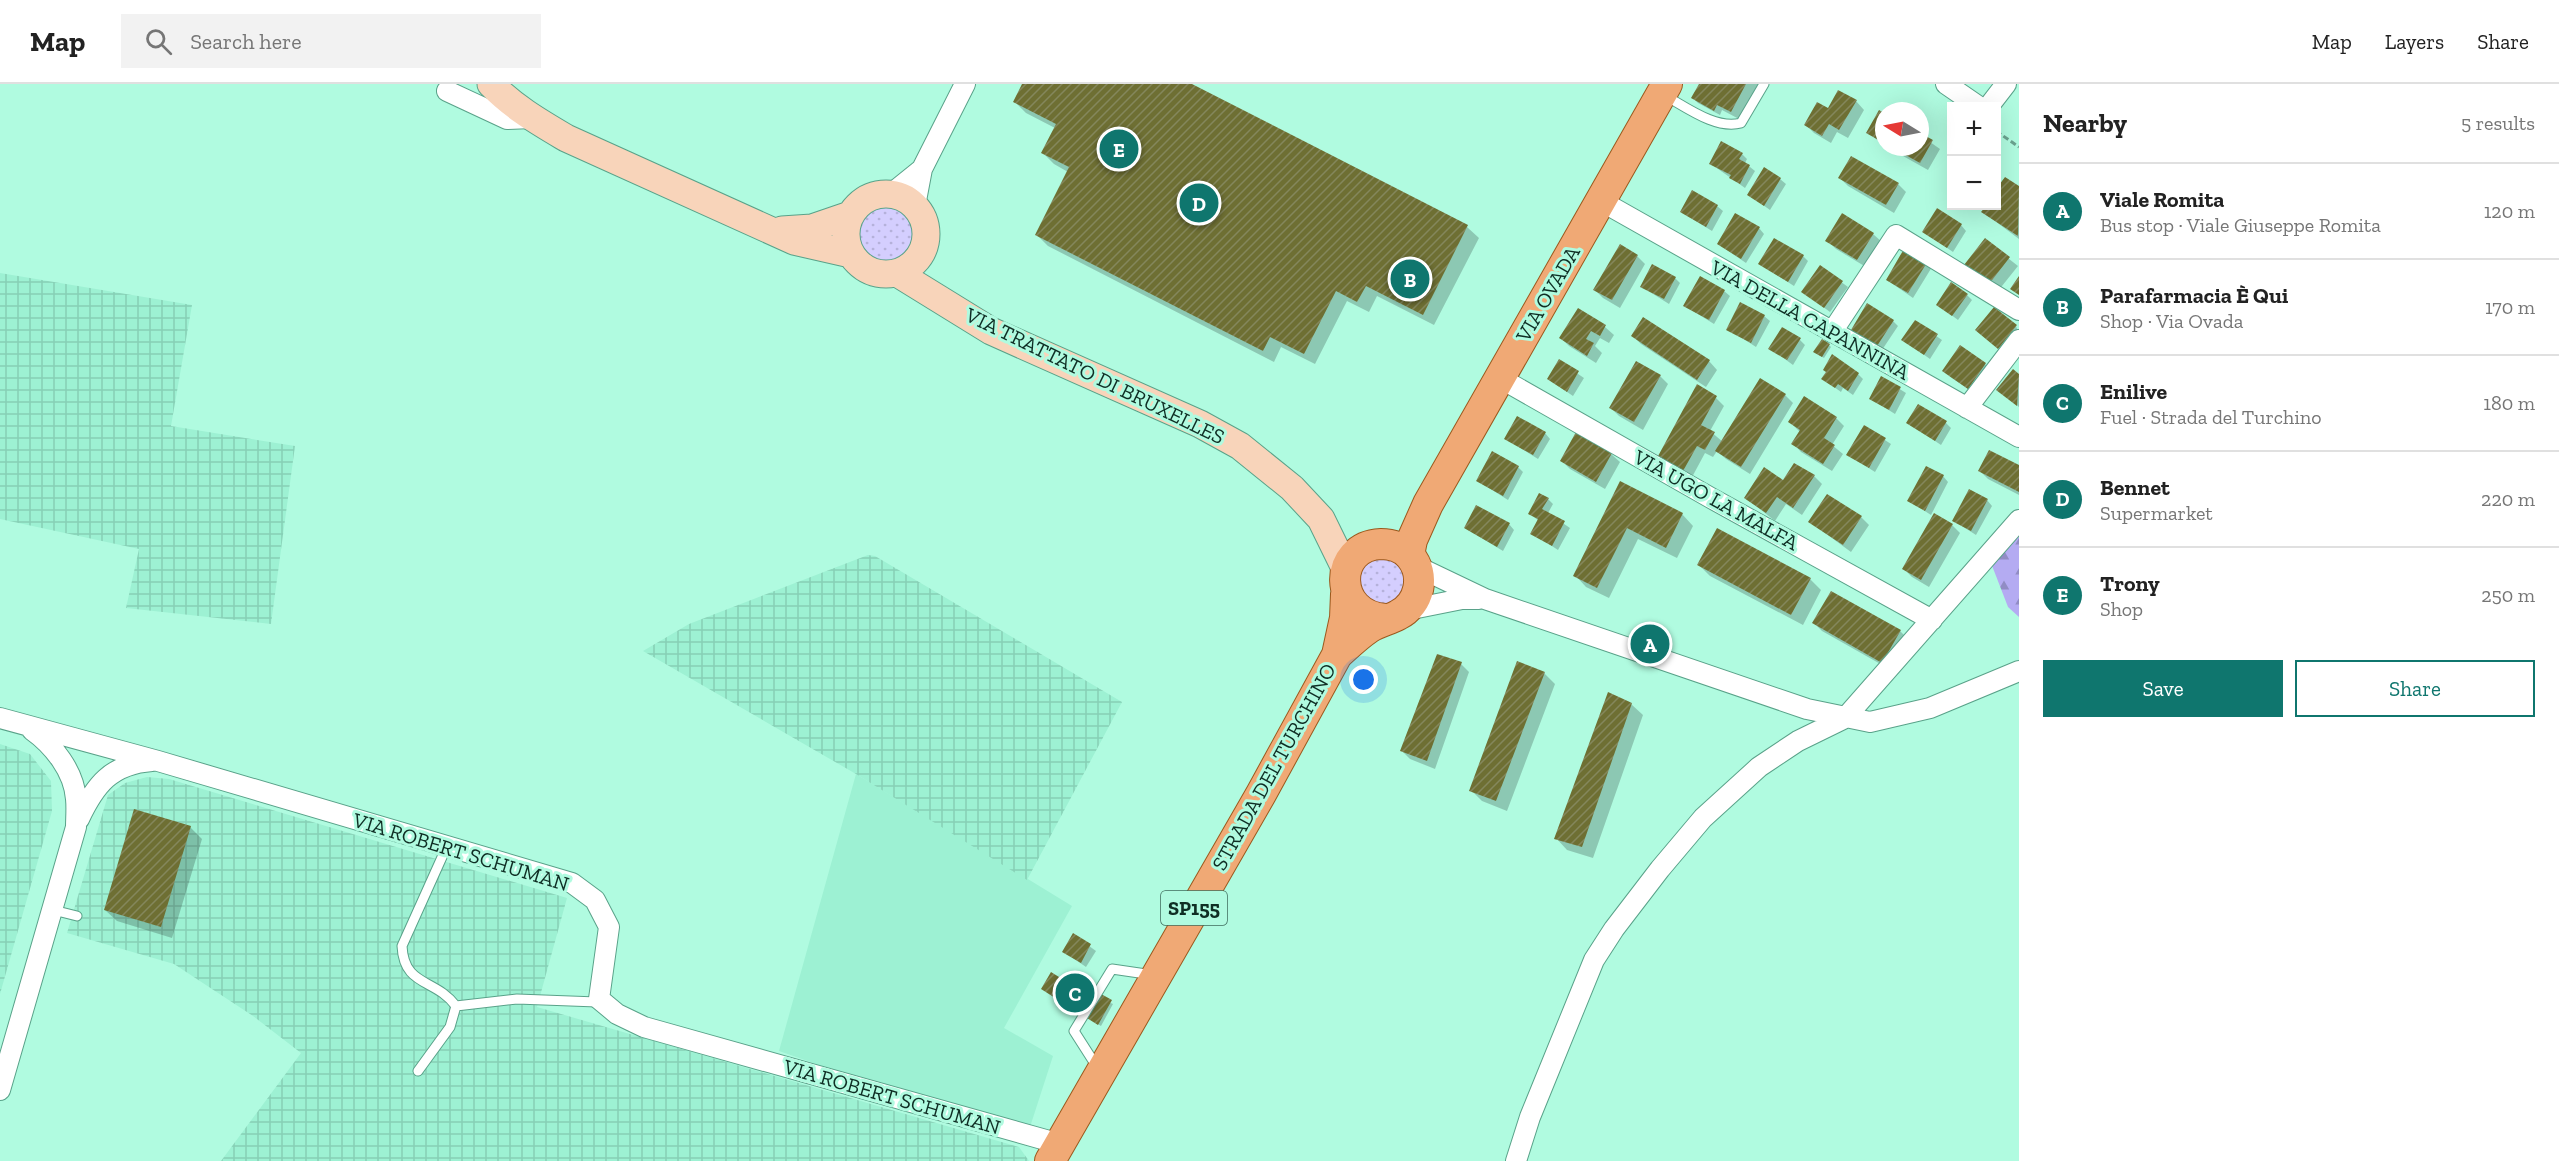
<!DOCTYPE html>
<html lang="en">
<head>
<meta charset="utf-8">
<style>
  :root { --surface:#fff; --page:#f2f2f2; --text:#222; --muted:#767676; --line:#e0e0e0; --accent:#0f766e }
  body { margin:0; font-family:"Zilla Slab",serif; background:var(--page); color:var(--text) }
  .controls { position:absolute; right:18px; top:18px; display:grid; overflow:hidden; border-radius:0px; box-shadow:0 6px 24px #0002 }
  .controls button { width:54px; height:54px; display:grid; place-items:center; padding:0; border:0; border-bottom:2px solid var(--line); background:var(--surface); color:var(--text); font:30px sans-serif }
  .compass { position:absolute; left:1875px; top:18px; width:54px; height:54px; border-radius:50%; background:var(--surface); box-shadow:0 6px 24px #0002; rotate:280deg }
  .you { position:absolute; left:1364px; top:596px; width:21px; height:21px; margin:-15px; border:4px solid #fff; border-radius:50%; background:#1a73e8; box-shadow:0 0 0 9px #1a73e833 }
  .badge { display:grid; place-items:center; width:39px; height:39px; border-radius:50%; background:var(--accent); color:#fff; font-size:20px; font-weight:700 }
  .pin { position:absolute; translate:-50% -50%; border:3px solid #fff; box-shadow:0 2px 6px #0006 }
  .list { margin:0; padding:0; list-style:none }
  h2 { display:flex; justify-content:space-between; align-items:center; height:78px; margin:0; padding:0 24px; font-size:26px }
  h2 small { font-size:20px; font-weight:400; color:var(--muted) }
  .list li { display:grid; grid-template-columns:39px 1fr auto; gap:18px; align-items:center; box-sizing:border-box; height:96px; padding:0 24px; border-top:2px solid var(--line) }
  .list b { display:block; font-size:22px; white-space:nowrap }
  .list p { margin:0; font-size:20px; white-space:nowrap; color:var(--muted) }
  .list em { font-size:20px; font-style:normal; color:var(--muted) }
  .actions { display:flex; gap:12px; padding:18px 24px }
  .actions a { flex:1; padding:14px 0; border:2px solid var(--accent); border-radius:0px; text-align:center; font-size:21px; color:var(--accent) }
  .actions .main { background:var(--accent); color:#fff }
  .icon { flex:none; width:33px; height:33px; fill:none; stroke:currentColor; stroke-width:2; stroke-linecap:round; stroke-linejoin:round }
  .map { position:relative; flex:none; width:2019px; height:1077px; overflow:hidden }
  header { display:flex; align-items:center; gap:36px; box-sizing:border-box; height:84px; padding:0 30px; background:var(--surface); border-bottom:2px solid var(--line) }
  header strong { font-size:28px }
  nav { display:flex; gap:33px; margin-inline-start:auto; font-size:21px }
  .search { width:420px; height:54px; background:var(--page); display:flex; align-items:center; gap:15px; box-sizing:border-box; padding:0 21px; border-radius:0px; color:var(--muted); font-size:22px }
  main { display:flex }
  aside { flex:1; background:var(--surface) }
  .map>svg:first-child { display:block }
  .built { fill:#9df1d3 }
  .industrial { fill:url(#industrial-grid) }
  .grass { fill:url(#grass-dots) }
  .forest { fill:url(#forest-firs) }
  .shadow { fill:#0003 }
  .building { fill:url(#building-hatch) }
  .lines { fill:none; stroke-linecap:round; stroke-linejoin:round }
  .service-casing { stroke:#59a289; stroke-width:11 }
  .minor-casing { stroke:#59a289; stroke-width:22 }
  .secondary-casing { stroke:#59a289; stroke-width:29 }
  .primary-casing { stroke:#9b591d; stroke-width:32 }
  .path { stroke:#6ba38f; stroke-width:3; stroke-dasharray:6 3; stroke-linecap:butt }
  .service { stroke:#fff; stroke-width:9 }
  .minor { stroke:#fff; stroke-width:20 }
  .secondary { stroke:#f8d4ba; stroke-width:27 }
  .primary { stroke:#f0a975; stroke-width:30 }
  .labels { text-anchor:middle; stroke-width:6; stroke-linejoin:round; paint-order:stroke }
  .shield { fill:#b0fbe0; stroke:#3f6c5c; stroke-width:1.5 }
  .shield-label { font-size:20px; font-weight:bold; fill:#0f2e24 }
  .street-label { font-size:21px; fill:#0f2e24; stroke:#b0fbe0 }
</style>
</head>
<body>
<header>
<strong>Map</strong>
<div class="search"><svg class="icon" aria-label="search" viewBox="0 0 24 24"><circle cx="10" cy="10" r="6"/><path d="M15 15l6 6"/></svg>Search here</div>
<nav><a>Map</a><a>Layers</a><a>Share</a></nav>
</header>
<main>
<div class="map">
<svg width="2019" height="1077" viewBox="0 0 2019 1077">
  <defs>
    <pattern id="industrial-grid" width="8" height="8" patternUnits="userSpaceOnUse" patternTransform="scale(1.5)"><rect width="8" height="8" fill="#9df1d3"/><path d="M0 4h8M4 0v8" fill="none" stroke="#86cfb5"/></pattern>
    <pattern id="grass-dots" width="8" height="8" patternUnits="userSpaceOnUse" patternTransform="scale(1.5)"><rect width="8" height="8" fill="#d4cefe"/><path d="M2 2h.1M6 6h.1" fill="none" stroke="#b5b1da" stroke-width="1.8" stroke-linecap="round"/></pattern>
    <pattern id="forest-firs" width="22" height="20" patternUnits="userSpaceOnUse" patternTransform="scale(1.5)"><rect width="22" height="20" fill="#b4abf2"/><path d="M5 1l3.5 6h-7zM16 11l3.5 6h-7z" fill="#918cc4"/></pattern>
    <pattern id="building-hatch" width="6" height="6" patternUnits="userSpaceOnUse" patternTransform="scale(1.5)"><rect width="6" height="6" fill="#6e6f33"/><path d="M-1 1l2-2M0 6l6-6M5 7l2-2" fill="none" stroke="#84875c"/></pattern>
  </defs>
  <rect width="100%" height="100%" fill="#b0fbe0"/>
  <path class="built" d="M856,690L1072,822L1004,944L1053,972L1030,1043L822,982L779,967Z"/>
  <path class="industrial" d="M0,189L192,221L171,342L295,362L271,540L126,524L139,465L0,435Z
    M868,471L875,472L1122,618L1027,796L856,690L643,567L689,540Z
    M0,660L30,670L51,697L52,727L0,910Z
    M147,693L169,695L567,814L537,923L1019,1063L1029,1077H221L301,969L253,932L174,880L67,849L108,711L125,699Z"/>
  <path class="grass" d="M858 152a28 28 0 1 1 56 0a28 28 0 1 1-56 0Z
    M1372,470L1406,479L1407,514L1375,527L1354,491Z"/>
  <path class="forest" d="M2019,450V533L2008,523L1991,479Z"/>
  <path class="shadow" d="M1024,0H1189L1467,143L1479,154L1434,241L1377,212L1369,228L1347,217L1315,280L1281,263L1274,278L1048,162L1036,150L1068,88L1054,80L1043,69L1055,44L1026,29L1015,18Z
    M1701,0H1759L1739,35L1722,26L1720,31L1698,19L1693,14Z
    M1856,17L1864,26L1848,54L1837,48L1831,59L1814,49L1806,41L1828,26Z
    M1884,31V61L1868,49Z
    M1920,51L1940,65L1928,86L1887,63H1920Z
    M1742,70L1747,75L1745,79L1755,87L1745,104L1711,80Z
    M1840,94L1898,100L1906,108L1894,129L1848,102Z
    M1780,95L1786,100L1770,126L1749,111Z
    M2005,95L2019,104V155L1983,128L1987,122H1996Z
    M1717,122L1723,127L1712,147L1681,128Z
    M1961,141L1966,147L1953,168L1924,148Z
    M1759,144L1764,150L1746,179L1718,160Z
    M1873,150L1882,158L1866,183L1836,165L1827,156Z
    M1985,156L2018,182L1998,207L1974,189Z
    M1906,166L1932,183L1913,214L1887,196Z
    M1637,172L1645,180L1620,224L1603,214L1595,206Z
    M1803,172L1808,177L1794,202L1760,180Z
    M1821,183L1848,203L1830,228L1803,208Z
    M1675,194L1680,199L1669,220L1642,203Z
    M1724,207L1730,212L1714,240L1685,222Z
    M1967,211L1972,216L1958,236L1938,221Z
    M1578,226L1605,243L1614,251L1609,259L1600,254L1595,262L1602,269L1596,279L1569,262L1561,254Z
    M1764,232L1770,237L1756,263L1728,245Z
    M1644,235L1709,277L1717,286L1706,303L1641,260L1633,252Z
    M1893,237L1898,242L1882,266L1853,246Z
    M1916,238L1942,256L1930,275L1903,256Z
    M2016,242L2019,250L2004,269L1982,251Z
    M1800,256L1805,261L1793,281L1770,264Z
    M1829,261L1831,263L1824,274L1817,270Z
    M1559,277L1584,294L1573,312L1548,295Z
    M1985,280L1990,286L1974,309L1949,292Z
    M2013,287L2019,292V323L2004,311Z
    M1858,290L1863,295L1853,311L1843,304L1841,308L1823,295Z
    M1660,292L1668,300L1643,346L1619,332L1611,324Z
    M1882,294L1906,309L1895,330L1871,315Z
    M1785,311L1793,319L1750,390L1726,375L1717,367L1713,373L1705,369L1691,395L1667,382L1716,314L1724,322L1710,347L1723,358Z
    M1836,334L1844,342L1832,361L1843,370L1832,387L1801,368L1793,359L1800,348L1790,338Z
    M1908,339H1946L1951,344L1941,361Z
    M1865,343L1891,360L1875,388L1848,371Z
    M1545,349L1550,355L1538,375L1506,355Z
    M1577,351L1611,370L1620,378L1605,405L1570,385L1562,377Z
    M1518,383L1523,388L1508,416L1478,397Z
    M2019,383V411L1988,395L1980,387Z
    M1814,392L1822,400L1802,431L1786,420L1775,437L1746,414L1784,398Z
    M1943,392L1948,398L1931,431L1909,417Z
    M1620,399L1682,430L1693,442L1677,474L1638,455L1609,514L1586,503L1575,491Z
    M1548,415L1553,420L1548,429L1570,444L1558,466L1532,449L1539,437L1530,430Z
    M1987,416L1992,422L1976,451L1954,437Z
    M1861,433L1869,441L1851,468L1810,438Z
    M1509,440L1514,446L1503,467L1465,444Z
    M1952,441L1960,449L1929,503L1912,493L1903,484Z
    M1699,481L1810,495L1821,506L1803,541L1710,492Z
    M1814,539L1900,547L1908,555L1891,586L1822,547Z
    M1461,580L1469,588L1435,685L1410,675L1402,667Z
    M1544,589L1555,600L1507,727L1482,717L1471,706Z
    M1631,620L1643,631L1593,774L1567,766L1556,754Z
    M190,743L202,755L172,854L117,837L105,826Z
    M1074,851L1096,867L1086,883L1064,868Z
    M1068,900L1113,920L1101,942L1061,919L1043,905Z"/>
  <path class="building" d="M1022,0H1192L1468,141L1423,231L1366,202L1357,218L1336,207L1304,270L1270,253L1263,267L1035,151L1069,83L1041,69L1056,40L1013,18Z
    M1699,0H1746L1731,28L1717,21L1714,27L1691,14Z
    M1838,6L1857,16L1839,46L1829,40L1822,52L1804,41L1817,18L1828,24Z
    M1879,26L1884,29V59L1866,49Z
    M1920,49L1933,56L1920,79L1891,63H1920Z
    M1721,57L1743,69L1739,75L1750,81L1740,100L1729,94L1731,91L1709,80Z
    M1851,72L1899,99L1886,121L1838,94Z
    M1764,83L1781,94L1764,122L1747,111Z
    M2005,93L2019,102L2018,152L1981,128L1986,122H1996V105Z
    M1692,106L1718,121L1706,143L1680,128Z
    M1937,124L1962,140L1947,164L1922,148Z
    M1735,129L1760,143L1741,175L1717,160Z
    M1842,129L1874,149L1857,176L1825,157Z
    M1774,154L1804,171L1788,198L1758,180Z
    M1985,154L2010,173L1989,200L1964,181Z
    M1620,160L1638,171L1612,216L1593,206Z
    M1905,163L1928,177L1908,209L1886,196Z
    M1652,180L1676,193L1664,215L1640,203Z
    M1820,181L1843,197L1824,224L1801,208Z
    M1700,192L1725,206L1709,236L1683,222Z
    M2019,192V211L2010,205Z
    M1951,198L1968,210L1952,232L1936,221Z
    M1740,218L1765,231L1751,259L1726,246Z
    M1867,219L1894,236L1877,262L1851,246Z
    M1994,223L2017,241L1998,265L1975,246Z
    M1578,224L1606,241L1600,252L1591,247L1586,255L1594,259L1587,272L1559,254Z
    M1643,233L1710,276L1697,296L1631,252Z
    M1915,236L1938,250L1924,271L1901,256Z
    M1782,243L1801,254L1787,276L1768,265Z
    M1822,255L1830,260L1822,273L1813,268Z
    M1960,261L1986,279L1968,305L1942,287Z
    M1832,270L1859,289L1848,307L1838,300L1835,304L1821,295L1826,288L1823,286Z
    M1559,275L1579,287L1567,308L1547,295Z
    M1636,277L1661,291L1634,338L1609,324Z
    M2013,285L2019,290L2017,322L1996,306Z
    M1881,292L1901,303L1889,326L1869,315Z
    M1760,294L1786,310L1741,383L1715,367Z
    M1697,300L1717,312L1701,341L1715,348L1705,366L1697,362L1683,387L1657,374Z
    M1804,312L1837,333L1824,354L1835,361L1823,380L1791,360L1800,346L1788,338Z
    M1918,320L1947,337L1935,357L1906,339Z
    M1517,332L1546,348L1533,371L1504,355Z
    M1864,341L1886,354L1869,384L1846,371Z
    M1576,348L1612,369L1596,398L1560,377Z
    M1989,366L2019,381V408L1978,387Z
    M1492,367L1519,382L1503,412L1476,397Z
    M1794,379L1815,391L1793,424L1777,413L1766,429L1744,414L1764,383L1783,396Z
    M1926,382L1944,391L1925,427L1907,417Z
    M1620,397L1683,429L1666,464L1627,444L1597,504L1573,492Z
    M1969,405L1988,415L1971,447L1952,437Z
    M1539,409L1549,414L1542,425L1565,437L1552,462L1530,450L1538,435L1528,430Z
    M1827,410L1862,432L1843,461L1808,438Z
    M1476,421L1510,439L1497,463L1464,444Z
    M1934,429L1953,440L1921,496L1902,485Z
    M1717,444L1811,494L1791,531L1697,481Z
    M1831,507L1901,546L1882,579L1812,539Z
    M1437,570L1462,578L1427,677L1400,667Z
    M1517,577L1545,588L1496,717L1469,707Z
    M1608,608L1632,619L1582,763L1554,755Z
    M134,725L191,742L161,843L104,826Z
    M1073,849L1091,860L1081,879L1062,868Z
    M1051,888L1067,898L1070,893L1112,916L1098,941L1041,905Z"/>
  <g class="lines">
    <g class="service-casing">
      <path id="service" d="M1664,11C1686,23 1716,46 1741,39L1764,0
        M53,826L77,832
        M456,922L517,915L597,918L599,915
        M1097,983L1074,947L1112,885L1153,891
        M418,987L450,943L456,922C435,894 404,903 402,862L447,762"/>
    </g>
    <g class="minor-casing">
      <path id="minor" d="M1946,0L1978,22
        M447,7L507,35L532,34
        M1989,22L2006,0
        M891,110L922,85
        M1601,117L2019,353
        M915,122L922,85L965,0
        M1832,248L1896,151L2019,226
        M1500,294L1711,414L1932,536
        M1967,324L2019,256
        M1416,482L1485,515L1807,625L1870,638L1930,624L2019,587
        M1407,526L1462,515H1479
        M0,634L158,677L572,799L595,816L609,843L599,915L617,930L644,943L1060,1060
        M79,735C95,701 111,680 152,677
        M0,1006L76,743C76,734 77,724 76,715C74,687 53,661 32,646
        M1516,1077L1530,1033L1594,876L1614,845L1660,785L1703,734L1759,683L1798,657L1845,634L2019,436"/>
    </g>
    <g class="secondary-casing">
      <path id="secondary" d="M491,0C513,23 539,38 566,54L794,157L851,170
        M846 150a40 40 0 1 1 80 0a40 40 0 1 1-80 0Z
        M782,146L812,144L850,131
        M897,189L991,247L1200,340L1240,362L1292,404L1321,435L1346,486"/>
    </g>
    <g class="primary-casing">
      <path id="primary" d="M1409,471L1412,456L1428,420L1667,0
        M1337,571C1347,562 1357,552 1369,544C1378,538 1389,536 1398,531C1420,520 1426,491 1410,472C1403,464 1392,460 1381,460C1332,462 1333,531 1385,535
        M1050,1077L1261,710L1337,571L1345,534L1346,510"/>
    </g>
    <path class="path" d="M1996,47L2019,63"/>
    <use href="#service" class="service"/>
    <use href="#minor" class="minor"/>
    <use href="#secondary" class="secondary"/>
    <use href="#primary" class="primary"/>
  </g>
  <g class="labels">
    <rect class="shield" x="1161" y="807" width="66" height="34" rx="4.5"/>
    <g class="shield-label">
      <text x="1194" y="831">SP155</text>
    </g>
    <g class="street-label">
      <text transform="translate(1548 210) rotate(-60)" y="7">VIA OVADA</text>
      <text transform="translate(1810 236) rotate(29)" y="7">VIA DELLA CAPANNINA</text>
      <text transform="translate(1095 292) rotate(26)" y="7">VIA TRATTATO DI BRUXELLES</text>
      <text transform="translate(1716 416) rotate(29)" y="7">VIA UGO LA MALFA</text>
      <text transform="translate(1274 683) rotate(-61)" y="7">STRADA DEL TURCHINO</text>
      <text transform="translate(461 768) rotate(17)" y="7">VIA ROBERT SCHUMAN</text>
      <text transform="translate(892 1013) rotate(16)" y="7">VIA ROBERT SCHUMAN</text>
    </g>
  </g>
</svg>
<div class="controls">
<button>+</button>
<button>−</button>
</div>
<svg class="compass" viewBox="-18 -18 36 36"><path d="M0-13l5 13h-10z" fill="#e53935"/><path d="M0 13l5-13h-10z" fill="#767676"/></svg>
<div class="you"></div>
<div class="pin badge" style="left:1650px;top:560px">A</div>
<div class="pin badge" style="left:1410px;top:195px">B</div>
<div class="pin badge" style="left:1075px;top:909px">C</div>
<div class="pin badge" style="left:1199px;top:119px">D</div>
<div class="pin badge" style="left:1119px;top:65px">E</div>
</div>
<aside>
<h2>Nearby<small>5 results</small></h2>
<ul class="list">
<li><span class="badge">A</span><div><b>Viale Romita</b><p>Bus stop · Viale Giuseppe Romita</p></div><em>120 m</em></li>
<li><span class="badge">B</span><div><b>Parafarmacia È Qui</b><p>Shop · Via Ovada</p></div><em>170 m</em></li>
<li><span class="badge">C</span><div><b>Enilive</b><p>Fuel · Strada del Turchino</p></div><em>180 m</em></li>
<li><span class="badge">D</span><div><b>Bennet</b><p>Supermarket</p></div><em>220 m</em></li>
<li><span class="badge">E</span><div><b>Trony</b><p>Shop</p></div><em>250 m</em></li>
</ul>
<div class="actions"><a class="main">Save</a><a>Share</a></div>
</aside>
</main>
</body>
</html>
